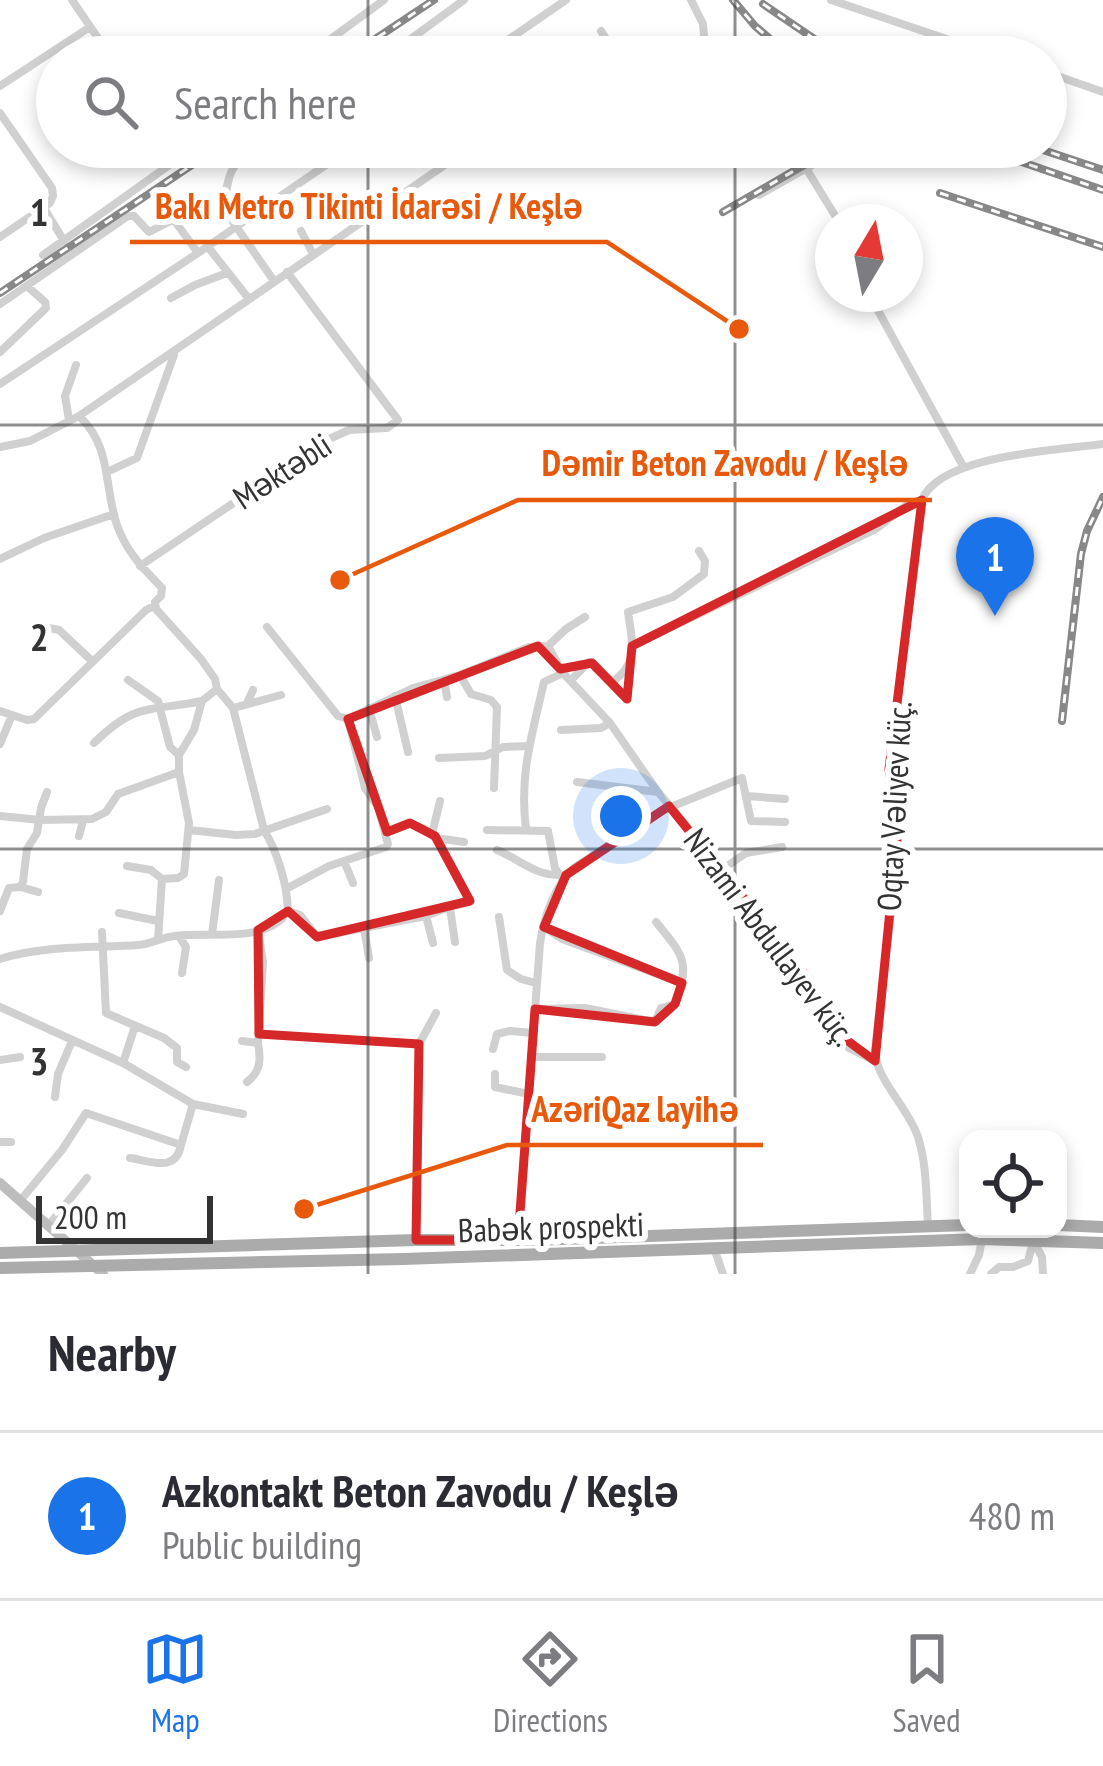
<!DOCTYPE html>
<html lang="en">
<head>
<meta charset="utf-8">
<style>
  :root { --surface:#fff; --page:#f7f7f7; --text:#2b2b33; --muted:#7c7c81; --line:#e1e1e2; --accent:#1a73e8 }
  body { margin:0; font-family:"PT Sans Narrow",sans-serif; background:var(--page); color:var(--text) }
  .controls { position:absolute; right:36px; bottom:36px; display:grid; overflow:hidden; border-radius:24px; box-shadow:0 6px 18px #0003 }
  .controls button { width:108px; height:108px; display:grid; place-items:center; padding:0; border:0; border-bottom:3px solid var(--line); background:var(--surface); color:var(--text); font:60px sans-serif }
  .compass { position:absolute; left:815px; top:204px; width:108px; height:108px; border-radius:50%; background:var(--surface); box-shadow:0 6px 18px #0003; rotate:10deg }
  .scale { position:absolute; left:36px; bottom:30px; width:177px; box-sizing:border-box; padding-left:12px; border:6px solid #333; border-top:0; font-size:33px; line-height:42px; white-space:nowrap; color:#333; -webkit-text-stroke:9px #fff; paint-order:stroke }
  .you { position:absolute; left:621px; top:816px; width:42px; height:42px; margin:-30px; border:9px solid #fff; border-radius:50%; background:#1a73e8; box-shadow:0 0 0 18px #1a73e833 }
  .badge { display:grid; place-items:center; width:78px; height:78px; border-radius:50%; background:var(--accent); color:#fff; font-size:39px; font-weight:700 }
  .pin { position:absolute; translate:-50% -99px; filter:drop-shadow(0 3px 6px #0008) }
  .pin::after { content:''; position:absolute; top:63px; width:42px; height:36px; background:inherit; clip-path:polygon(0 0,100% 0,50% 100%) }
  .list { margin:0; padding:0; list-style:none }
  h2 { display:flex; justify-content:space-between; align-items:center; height:156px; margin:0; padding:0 48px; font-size:51px }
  h2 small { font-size:39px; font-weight:400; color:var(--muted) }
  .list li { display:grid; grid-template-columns:78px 1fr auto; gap:36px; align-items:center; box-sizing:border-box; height:168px; padding:0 48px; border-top:3px solid var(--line) }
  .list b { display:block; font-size:45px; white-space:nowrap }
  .list p { margin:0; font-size:39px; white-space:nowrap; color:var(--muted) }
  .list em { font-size:39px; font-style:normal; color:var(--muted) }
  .icon { flex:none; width:66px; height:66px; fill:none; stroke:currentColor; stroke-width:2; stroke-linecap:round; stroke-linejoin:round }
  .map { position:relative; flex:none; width:1103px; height:1274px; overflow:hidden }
  .search { position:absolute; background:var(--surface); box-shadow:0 6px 18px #0003; left:36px; right:36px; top:36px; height:132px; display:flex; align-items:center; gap:30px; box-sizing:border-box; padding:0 42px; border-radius:66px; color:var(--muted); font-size:45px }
  .sheet { height:324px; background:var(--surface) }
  nav { display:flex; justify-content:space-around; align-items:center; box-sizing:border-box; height:168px; border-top:3px solid var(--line); background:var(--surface); font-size:33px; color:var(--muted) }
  nav a { display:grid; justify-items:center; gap:6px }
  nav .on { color:var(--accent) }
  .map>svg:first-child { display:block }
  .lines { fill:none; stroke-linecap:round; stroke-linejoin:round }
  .street { stroke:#d0d0d0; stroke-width:8 }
  .secondary { stroke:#bdbdbd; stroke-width:10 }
  .primary { stroke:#ababab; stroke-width:12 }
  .rail-casing { stroke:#888; stroke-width:8 }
  .rail { stroke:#fff; stroke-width:3; stroke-dasharray:9; stroke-linecap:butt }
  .marked { fill:none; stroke:#d62828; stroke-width:9; stroke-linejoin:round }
  .grid { fill:none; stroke:#333; stroke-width:3; stroke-opacity:0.55 }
  .labels { text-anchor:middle; stroke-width:12; stroke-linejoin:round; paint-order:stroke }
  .street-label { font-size:33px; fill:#333; stroke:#fff }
  .grid-label { font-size:39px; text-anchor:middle; font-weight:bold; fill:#333; stroke:#fff; stroke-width:12; stroke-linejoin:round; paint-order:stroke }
  .leader { fill:none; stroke:#e8590c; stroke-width:4.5 }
  .callout-dot { fill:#e8590c; stroke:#fff; stroke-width:4.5 }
  .callout-label { font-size:36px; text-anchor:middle; font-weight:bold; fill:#e8590c; stroke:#fff; stroke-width:12; stroke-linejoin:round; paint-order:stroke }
</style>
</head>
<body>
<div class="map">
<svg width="1103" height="1274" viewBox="0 0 1103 1274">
  <rect width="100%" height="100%" fill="#fff"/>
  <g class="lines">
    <path class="street" d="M72,0L111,57
      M691,0L703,24L706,57
      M831,0L1000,57
      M601,31L612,48L602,57
      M306,57L384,0
      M386,57L464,0
      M483,57L566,0
      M1046,72L1103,92
      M0,86L90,27
      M0,113L52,188L53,196L50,203L0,237
      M255,147C227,167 228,177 224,209L274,281
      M793,147L839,222
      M759,195L826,157L854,147
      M44,208L64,241
      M174,220L198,253
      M301,231L313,254
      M208,247L249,299
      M43,255L168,166L175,157V147
      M869,294L963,466
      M171,298L195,285L227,273
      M0,304L128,216H134L149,232L198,207L224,209
      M0,352L46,308L45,302L27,286
      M0,384L198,253L352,147
      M69,420L65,396L76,365
      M0,447L30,441L79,416L471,147
      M107,472L137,458L174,355
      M0,559L44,538L114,514
      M140,566L327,440L349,430L387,428L398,420L287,272
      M33,625L59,630L92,661
      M267,627L338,716L348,719L365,788L378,807L388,844L386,847L329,866L286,889
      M548,646L566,629L585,617
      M632,646L874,530C891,520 903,502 922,500
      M460,675L471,694L491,700L497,707L494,788
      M128,680L158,701L170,747L179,755
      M444,680L447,697
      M571,680L589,662L612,682C640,663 632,642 628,612L673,597L704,574L705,561L699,551
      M395,696L408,752
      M247,703L253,690
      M233,708L281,695
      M369,708L377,737
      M0,711L27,720L34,719L146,610L154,606
      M348,719L413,688L460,675L529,647L548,646L563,673L610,723L658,792L723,869L807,977L833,1030L849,1048L875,1061
      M561,730L601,728L610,723
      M94,743C137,701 149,712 202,701
      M0,744L12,715
      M439,758L485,756L503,747L527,746
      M577,782L658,792
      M747,796L785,799
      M0,816L40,820L92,819L106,812L118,794L179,772V755L194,730L202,701L217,689
      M526,829C519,775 532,735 544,682L563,673
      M189,830L236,835L255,834L327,809
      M487,830L548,831L555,868L563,879
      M432,834L440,801
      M79,836L83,821
      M436,838L464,842
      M497,850C519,859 534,875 558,875
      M344,861L353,883
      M127,866L151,870L162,879L178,878L184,874L189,823L179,772
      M723,869L746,853L782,847
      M21,887L38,892
      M450,908L455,942
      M0,911L9,888L20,887L23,882L27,849L37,833L41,808L47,792
      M288,911L300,915L315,934L322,936L426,916L469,899L436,838L423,828L409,824L387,832
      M119,913L158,921
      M426,916L433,943
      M499,917L507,970L521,979L536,983
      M544,927L562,939L682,983
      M364,928L369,958
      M102,932L106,1013L164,1038L177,1048V1062L186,1067
      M212,934L219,880
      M179,936L186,947L182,973
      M158,940L162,879
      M0,959C45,945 92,948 139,945C151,944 162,937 175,936C208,931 267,945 288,911C287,884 278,853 264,830L233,708L217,689L215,679L201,659L156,609L155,602L161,596L162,588C143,568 127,553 117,525C104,488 112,446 79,416
      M0,1007L123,1063L193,1104L243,1114
      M535,1009L585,1008L655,1022L661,1008L675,1004C691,962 683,955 656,922
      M259,1034L419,1044
      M242,1041L258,1043
      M493,1049L497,1034L510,1031L533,1033
      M531,1057H602
      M0,1060L20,1057
      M123,1063L135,1026
      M495,1074V1087L529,1094
      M247,1082C261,1071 261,1060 258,1043L263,962L258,930
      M55,1097L58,1074L72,1041
      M0,1142H11
      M130,1158C151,1161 176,1173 181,1145
      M20,1201L62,1150L86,1113L181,1145L193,1104
      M928,1225C926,1196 927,1165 918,1137C908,1107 875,1079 875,1050L897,858L898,830L889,787V769L922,500C939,455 1059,450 1103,444
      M48,1226L87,1178
      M416,1239L419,1044L436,1013
      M518,1240L540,943C544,917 555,884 575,867L661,811L742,778L751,821L785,822
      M1034,1242L1042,1257L1043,1274
      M714,1248L723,1274
      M970,1274L979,1255L982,1239
      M991,1274L999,1267H1013L1028,1261L1033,1242"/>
    <path class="secondary" d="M0,1183L103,1274"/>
    <path class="primary" d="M1058,1225L1103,1227
      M0,1253L416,1240H534L968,1225
      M0,1268L403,1259L982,1239L1103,1243"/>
    <g class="rail-casing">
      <path id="rail" d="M733,0L755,26L791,57
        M763,4L841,57
        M348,57L434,0
        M978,147L1103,190
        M1034,147L1103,170
        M940,193L1103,247
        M723,212L804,165L843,147
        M0,293L219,147
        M1062,721L1081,554L1087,531L1103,497"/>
    </g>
    <use href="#rail" class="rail"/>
  </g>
  <path class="marked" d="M922,500L889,769L898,830L875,1061L833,1030L807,977L669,806L566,875L544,927L682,983L675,1004L655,1022L535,1009L518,1240H416L419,1044L259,1034L258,930L288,911L317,937L470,901L435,836L410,823L387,832L348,719L538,646L560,669L592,663L627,699L632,646Z"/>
  <path class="grid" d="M368,0V57M735,0V57M368,147V1274M735,147V1274M0,425H1103M0,849H1103"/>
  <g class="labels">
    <g class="street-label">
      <text transform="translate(282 471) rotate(-33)" y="12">Məktəbli</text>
      <text transform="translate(894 806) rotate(-87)" y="12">Oqtay Vəliyev küç.</text>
      <text transform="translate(770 937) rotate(53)" y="12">Nizami Abdullayev küç.</text>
      <text transform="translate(551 1227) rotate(-2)" y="12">Babək prospekti</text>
    </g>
  </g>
  <g class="grid-label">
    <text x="39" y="226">1</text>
    <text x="39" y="651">2</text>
    <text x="39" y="1075">3</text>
  </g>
  <path class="leader" d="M739 329L607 242H130M340 580L518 500H932M304 1209L507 1145H763"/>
  <g class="callout-dot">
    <circle cx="739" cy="329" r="12"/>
    <circle cx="340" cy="580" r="12"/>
    <circle cx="304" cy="1209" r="12"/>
  </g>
  <g class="callout-label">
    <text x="369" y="219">Bakı Metro Tikinti İdarəsi / Keşlə</text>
    <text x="725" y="476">Dəmir Beton Zavodu / Keşlə</text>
    <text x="635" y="1122">AzəriQaz layihə</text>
  </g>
</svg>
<div class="controls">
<button><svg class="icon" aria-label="locate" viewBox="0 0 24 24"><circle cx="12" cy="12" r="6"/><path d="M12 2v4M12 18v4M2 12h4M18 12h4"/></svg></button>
</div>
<svg class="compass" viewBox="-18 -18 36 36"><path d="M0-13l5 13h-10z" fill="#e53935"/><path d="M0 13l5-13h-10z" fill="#7c7c81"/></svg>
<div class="scale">200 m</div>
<div class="you"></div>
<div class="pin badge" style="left:995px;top:616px">1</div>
<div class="search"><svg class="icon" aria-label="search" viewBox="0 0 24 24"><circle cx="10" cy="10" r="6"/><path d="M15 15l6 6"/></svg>Search here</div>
</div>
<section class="sheet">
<h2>Nearby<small></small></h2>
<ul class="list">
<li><span class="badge">1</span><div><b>Azkontakt Beton Zavodu / Keşlə</b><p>Public building</p></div><em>480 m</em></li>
</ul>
</section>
<nav>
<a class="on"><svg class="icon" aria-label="map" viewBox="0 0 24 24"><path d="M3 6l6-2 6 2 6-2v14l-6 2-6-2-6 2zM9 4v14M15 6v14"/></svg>Map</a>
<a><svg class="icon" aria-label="directions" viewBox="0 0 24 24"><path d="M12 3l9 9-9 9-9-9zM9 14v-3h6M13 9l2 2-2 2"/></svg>Directions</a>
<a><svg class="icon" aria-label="saved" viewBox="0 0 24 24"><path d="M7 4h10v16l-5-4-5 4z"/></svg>Saved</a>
</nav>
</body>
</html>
